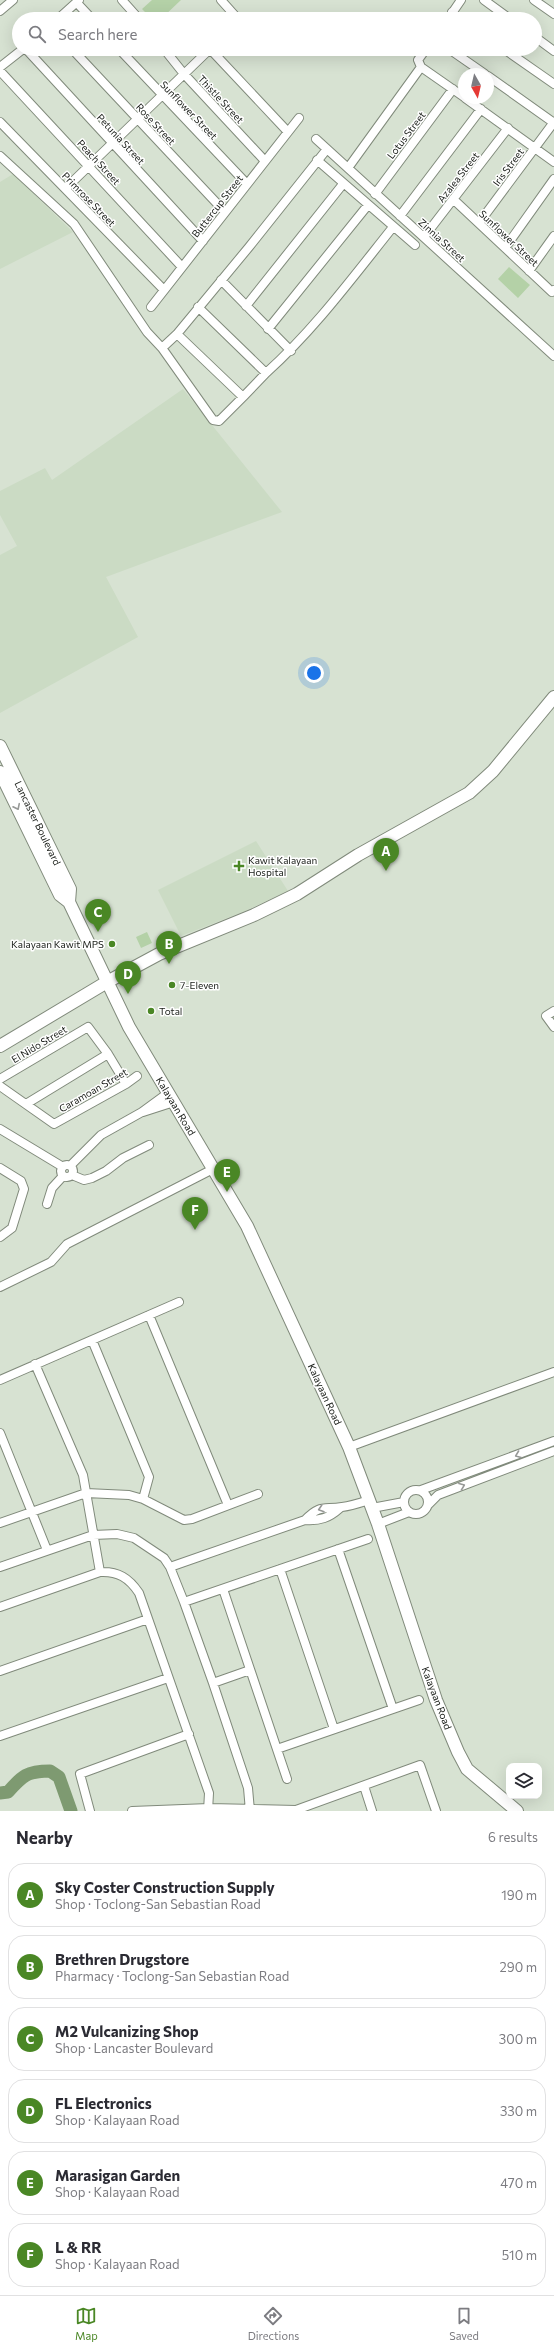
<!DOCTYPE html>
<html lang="en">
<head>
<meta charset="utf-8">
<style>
  :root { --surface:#fff; --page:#f7f7f7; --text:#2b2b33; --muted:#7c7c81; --line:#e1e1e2; --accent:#4a8725 }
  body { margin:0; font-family:Commissioner,sans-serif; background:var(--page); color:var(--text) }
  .controls { position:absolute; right:12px; bottom:12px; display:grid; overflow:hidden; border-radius:8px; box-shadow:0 4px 16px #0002 }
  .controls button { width:36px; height:36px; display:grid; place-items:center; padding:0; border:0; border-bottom:1px solid var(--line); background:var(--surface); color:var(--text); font:20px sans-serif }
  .compass { position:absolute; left:458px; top:68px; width:36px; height:36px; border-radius:50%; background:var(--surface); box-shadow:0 4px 16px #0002; rotate:172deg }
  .you { position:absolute; left:314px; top:673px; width:14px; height:14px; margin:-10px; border:3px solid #fff; border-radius:50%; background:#1a73e8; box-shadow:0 0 0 6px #1a73e833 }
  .badge { display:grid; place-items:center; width:26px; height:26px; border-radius:50%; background:var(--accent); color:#fff; font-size:13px; font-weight:700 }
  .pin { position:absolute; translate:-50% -33px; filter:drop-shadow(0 1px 2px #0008) }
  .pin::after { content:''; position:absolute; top:21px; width:14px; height:12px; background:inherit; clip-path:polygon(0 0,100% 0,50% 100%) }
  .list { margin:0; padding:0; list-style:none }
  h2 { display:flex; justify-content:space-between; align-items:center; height:52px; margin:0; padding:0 16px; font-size:17px }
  h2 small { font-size:13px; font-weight:400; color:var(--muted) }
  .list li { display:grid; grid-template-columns:26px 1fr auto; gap:12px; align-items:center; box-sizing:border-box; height:64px; margin:0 8px 8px; padding:0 8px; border:1px solid var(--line); border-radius:16px }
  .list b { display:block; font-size:15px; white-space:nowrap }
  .list p { margin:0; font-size:13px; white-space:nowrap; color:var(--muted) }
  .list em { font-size:13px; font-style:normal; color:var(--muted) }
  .icon { flex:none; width:22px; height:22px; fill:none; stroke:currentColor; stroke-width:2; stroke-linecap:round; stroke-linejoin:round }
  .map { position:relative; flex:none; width:554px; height:1811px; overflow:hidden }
  .search { position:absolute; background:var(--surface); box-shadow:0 4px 16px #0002; left:12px; right:12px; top:12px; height:44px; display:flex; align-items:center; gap:10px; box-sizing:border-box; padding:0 14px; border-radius:22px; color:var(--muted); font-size:15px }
  .sheet { height:484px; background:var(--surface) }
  nav { display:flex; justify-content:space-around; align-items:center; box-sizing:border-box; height:56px; border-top:1px solid var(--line); background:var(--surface); font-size:11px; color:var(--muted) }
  nav a { display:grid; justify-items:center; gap:2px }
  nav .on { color:var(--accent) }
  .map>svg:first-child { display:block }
  .built { fill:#cbdbc4 }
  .green { fill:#b4d1a7 }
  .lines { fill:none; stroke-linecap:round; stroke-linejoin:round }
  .river { stroke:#7e9a71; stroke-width:13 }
  .street-casing { stroke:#808a7b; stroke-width:10 }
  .secondary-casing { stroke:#808a7b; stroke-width:14 }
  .street { stroke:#fff; stroke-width:8 }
  .secondary { stroke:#fff; stroke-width:12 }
  .oneway { stroke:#979997 }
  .poi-dot { fill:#4a8725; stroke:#fff; stroke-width:1.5 }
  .labels { text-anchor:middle; stroke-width:3; stroke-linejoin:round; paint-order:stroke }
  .street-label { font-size:10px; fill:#181c17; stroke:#fff }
  .poi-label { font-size:10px; fill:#181c17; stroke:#fff; text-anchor:start }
</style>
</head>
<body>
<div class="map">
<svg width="554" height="1811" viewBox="0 0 554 1811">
  <rect width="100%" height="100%" fill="#d7e2d2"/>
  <path class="built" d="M13,174L73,232L0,269V182Z
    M183,389L282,512L106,577L138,637L0,713V555L17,546L0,515V491L45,468L52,480Z
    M256,841L288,891L245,911L181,936L158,890Z"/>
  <path class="green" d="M152,0H181L161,19H152L142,9Z
    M509,267L530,285L518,298L498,279Z
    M147,932L152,943L141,948L136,937Z"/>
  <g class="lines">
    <path class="river" d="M0,1793L8,1792C22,1776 27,1771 50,1771L59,1777L71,1811"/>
    <g class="street-casing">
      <path id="street" d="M122,0L139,19
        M221,0L238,19
        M484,0L510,19
        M534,0L554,14
        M77,3L92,19
        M0,11L13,0
        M452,12L462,19
        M58,19L79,0
        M180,19H183
        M448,19L461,0
        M535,37L554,51
        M26,49L203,241
        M72,49L225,212
        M119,49L247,184
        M164,49L184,74L265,161
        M426,49L418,60L421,67L464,97
        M449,49L485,74
        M504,49L554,84
        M0,67L23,49
        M0,71L182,267
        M488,76L554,123
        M465,98L554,162
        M0,122L164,290
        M316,139L554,356
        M0,156L74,224L147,332L162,348L213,420L219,421L243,397L177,334
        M317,160L415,245
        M348,168L421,67
        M66,188L210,49L288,132
        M375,194L453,89
        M453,199L552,292L554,290
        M400,216L481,109
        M479,223L554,122
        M424,237L508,128
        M505,248L554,179
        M529,271L554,236
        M221,280L291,351
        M246,306L343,184
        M151,307L299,118
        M198,307L266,373L243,397
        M268,329L368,205
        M162,348L177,334L249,247L327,149
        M266,373C314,330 353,277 393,227
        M554,1011L546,1016L554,1027
        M0,1079L88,1027L108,1054L126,1084
        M0,1086L54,1124L126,1084L137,1076
        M26,1104L108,1054
        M143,1112L174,1102
        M0,1129L63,1167
        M61 1171a6 6 0 1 1 12 0a6 6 0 1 1-12 0Z
        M70,1166L101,1135L142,1112L168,1093
        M0,1168L21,1181L24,1189L12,1228L0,1237
        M72,1175L84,1180L92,1178L106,1171L123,1158L149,1145
        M47,1204L52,1188L63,1176
        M0,1287L51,1262L67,1244L213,1169
        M149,1315L228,1505
        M92,1340L149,1477L143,1499
        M35,1364L83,1475L100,1572
        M0,1380L179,1302
        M0,1433L47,1550
        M349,1447L554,1372
        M404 1502a12 12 0 1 1 24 0a12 12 0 1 1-24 0Z
        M421,1490L554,1441
        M428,1505L438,1495L554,1451
        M372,1508L404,1502
        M305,1520C320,1504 324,1510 342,1507C351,1506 360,1503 369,1500
        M0,1523L86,1493L129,1495L143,1499L184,1520L192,1519L258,1494
        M378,1524L409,1512
        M338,1549L393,1709
        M0,1567L93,1535L117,1534L134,1538L164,1558L170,1567L184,1602L213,1683L248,1788L250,1811
        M170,1567L305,1520C320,1521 329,1518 340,1508
        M280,1569L334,1729
        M223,1589L287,1779
        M184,1602L368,1539
        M0,1607L100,1572C118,1571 129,1578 139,1593L209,1793L208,1811
        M0,1671L148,1619
        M213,1683L250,1670
        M0,1736L168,1678
        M277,1749L419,1700
        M364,1786L372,1811
        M90,1811L80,1774L189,1734
        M132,1811L209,1808L296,1810L420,1765L436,1811"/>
    </g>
    <g class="secondary-casing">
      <path id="secondary" d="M0,746L70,889L69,902L129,1027L247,1226L349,1447L378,1524L436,1700L458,1752L467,1769L517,1811
        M0,772L60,895L69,902
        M0,1046L107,982L159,954L254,915L297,894L358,855L469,793L493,771L554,697"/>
    </g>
    <use href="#street" class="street"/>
    <use href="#secondary" class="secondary"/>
  </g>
  <defs><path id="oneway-chevron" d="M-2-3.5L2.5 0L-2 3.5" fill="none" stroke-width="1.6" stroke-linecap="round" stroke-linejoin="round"/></defs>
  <g class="oneway">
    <use href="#oneway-chevron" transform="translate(17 807) rotate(64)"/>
    <use href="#oneway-chevron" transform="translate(518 1455) rotate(159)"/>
    <use href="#oneway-chevron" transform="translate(462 1486) rotate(-21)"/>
    <use href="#oneway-chevron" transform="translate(321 1509) rotate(162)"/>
  </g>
  <g class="poi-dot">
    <path d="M237 860h4v4h4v4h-4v4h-4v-4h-4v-4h4z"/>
    <circle cx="112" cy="944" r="4"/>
    <circle cx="172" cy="985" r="4"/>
    <circle cx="151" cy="1011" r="4"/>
  </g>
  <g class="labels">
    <g class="street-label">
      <text transform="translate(221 99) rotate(47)" y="4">Thistle Street</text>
      <text transform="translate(189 110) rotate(46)" y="4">Sunflower Street</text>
      <text transform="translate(156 124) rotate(47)" y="4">Rose Street</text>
      <text transform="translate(406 135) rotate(-53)" y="4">Lotus Street</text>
      <text transform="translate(121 139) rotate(47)" y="4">Petunia Street</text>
      <text transform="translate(99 162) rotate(47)" y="4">Peach Street</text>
      <text transform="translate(508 167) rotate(-53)" y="4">Iris Street</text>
      <text transform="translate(458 177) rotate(-52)" y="4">Azalea Street</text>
      <text transform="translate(89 199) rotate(46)" y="4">Primrose Street</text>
      <text transform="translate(217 206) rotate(-52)" y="4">Buttercup Street</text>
      <text transform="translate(509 238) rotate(43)" y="4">Sunflower Street</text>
      <text transform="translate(442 240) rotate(42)" y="4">Zinnia Street</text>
      <text transform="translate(38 823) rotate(64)" y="4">Lancaster Boulevard</text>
      <text transform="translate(39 1044) rotate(-31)" y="4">El Nido Street</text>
      <text transform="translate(93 1090) rotate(-30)" y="4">Caramoan Street</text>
      <text transform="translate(176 1106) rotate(59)" y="4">Kalayaan Road</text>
      <text transform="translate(325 1394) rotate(65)" y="4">Kalayaan Road</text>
      <text transform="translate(437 1698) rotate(69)" y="4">Kalayaan Road</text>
    </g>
    <g class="poi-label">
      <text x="248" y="864">Kawit Kalayaan<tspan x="248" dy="12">Hospital</tspan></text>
      <text x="104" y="948" text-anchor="end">Kalayaan Kawit MPS</text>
      <text x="180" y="989">7-Eleven</text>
      <text x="159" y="1015">Total</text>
    </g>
  </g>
</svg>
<div class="controls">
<button><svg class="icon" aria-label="layers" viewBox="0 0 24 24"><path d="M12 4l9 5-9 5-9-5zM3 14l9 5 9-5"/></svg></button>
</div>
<svg class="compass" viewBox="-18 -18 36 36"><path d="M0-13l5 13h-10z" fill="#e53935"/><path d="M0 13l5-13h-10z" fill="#7c7c81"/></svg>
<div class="you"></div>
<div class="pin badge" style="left:386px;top:871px">A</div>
<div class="pin badge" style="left:169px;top:964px">B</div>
<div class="pin badge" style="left:98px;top:932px">C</div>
<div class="pin badge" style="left:128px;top:994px">D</div>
<div class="pin badge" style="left:227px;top:1192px">E</div>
<div class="pin badge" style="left:195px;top:1230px">F</div>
<div class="search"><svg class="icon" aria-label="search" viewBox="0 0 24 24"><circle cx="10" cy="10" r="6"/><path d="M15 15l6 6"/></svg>Search here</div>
</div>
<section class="sheet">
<h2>Nearby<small>6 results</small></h2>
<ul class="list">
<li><span class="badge">A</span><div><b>Sky Coster Construction Supply</b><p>Shop · Toclong-San Sebastian Road</p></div><em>190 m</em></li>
<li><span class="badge">B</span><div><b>Brethren Drugstore</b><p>Pharmacy · Toclong-San Sebastian Road</p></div><em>290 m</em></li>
<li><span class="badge">C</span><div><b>M2 Vulcanizing Shop</b><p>Shop · Lancaster Boulevard</p></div><em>300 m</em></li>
<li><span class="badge">D</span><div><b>FL Electronics</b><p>Shop · Kalayaan Road</p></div><em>330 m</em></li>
<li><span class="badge">E</span><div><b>Marasigan Garden</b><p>Shop · Kalayaan Road</p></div><em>470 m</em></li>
<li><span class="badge">F</span><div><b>L &amp; RR</b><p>Shop · Kalayaan Road</p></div><em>510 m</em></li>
</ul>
</section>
<nav>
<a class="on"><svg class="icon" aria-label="map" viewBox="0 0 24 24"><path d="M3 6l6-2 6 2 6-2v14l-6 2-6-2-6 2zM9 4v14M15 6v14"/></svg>Map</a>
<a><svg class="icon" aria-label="directions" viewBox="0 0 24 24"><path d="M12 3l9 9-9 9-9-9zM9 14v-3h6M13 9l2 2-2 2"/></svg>Directions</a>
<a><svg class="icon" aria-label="saved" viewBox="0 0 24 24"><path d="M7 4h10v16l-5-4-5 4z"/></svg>Saved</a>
</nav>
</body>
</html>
